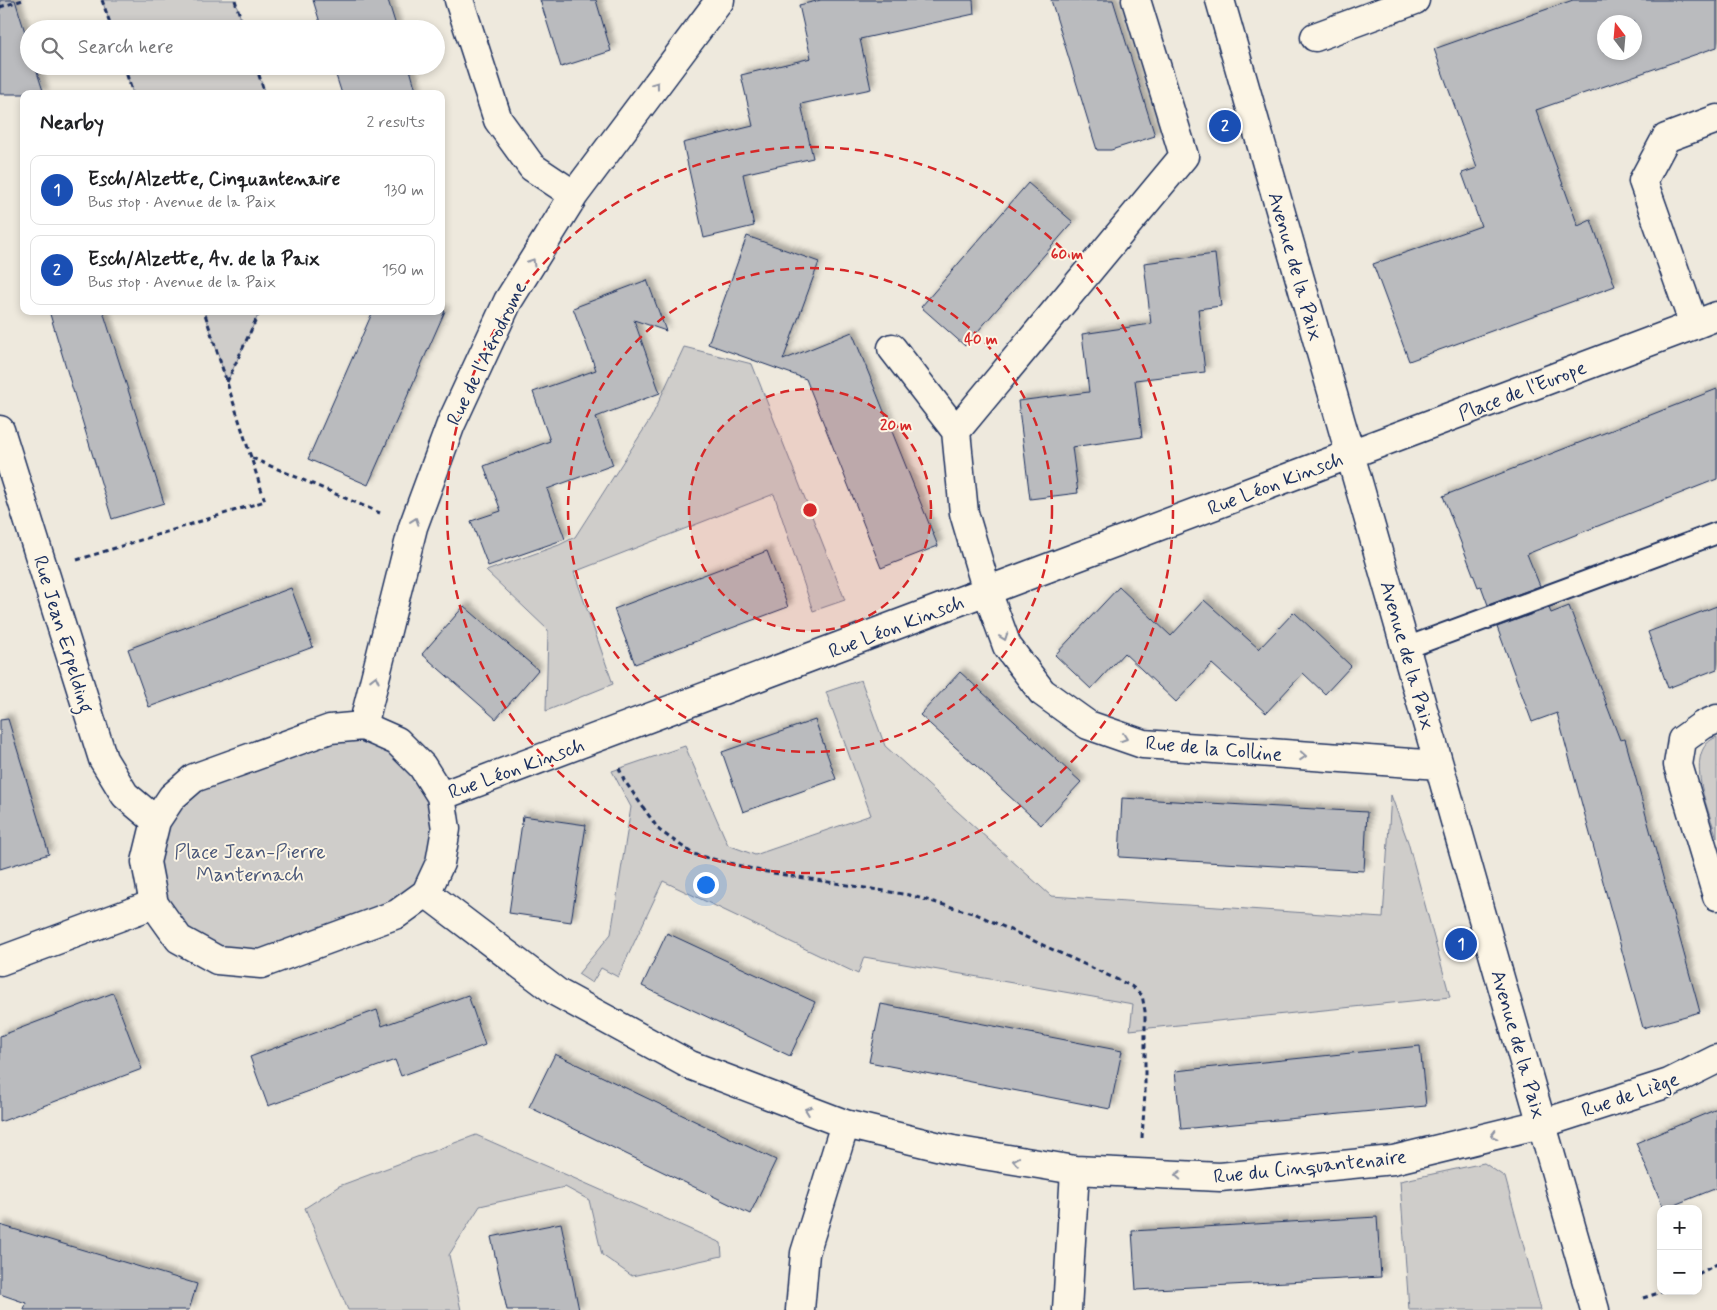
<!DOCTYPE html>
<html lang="en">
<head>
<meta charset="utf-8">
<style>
  :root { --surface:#fff; --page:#f6f6f6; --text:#202124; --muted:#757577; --line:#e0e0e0; --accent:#111827 }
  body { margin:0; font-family:Mynerve,sans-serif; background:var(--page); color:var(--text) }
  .controls { position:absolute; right:15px; bottom:15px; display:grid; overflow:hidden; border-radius:10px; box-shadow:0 2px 8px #0003 }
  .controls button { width:45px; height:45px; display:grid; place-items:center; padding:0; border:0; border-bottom:1px solid var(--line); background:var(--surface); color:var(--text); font:25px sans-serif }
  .compass { position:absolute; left:1597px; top:15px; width:45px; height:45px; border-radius:50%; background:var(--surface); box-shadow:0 2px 8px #0003; rotate:344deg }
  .you { position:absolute; left:705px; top:884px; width:18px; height:18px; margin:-12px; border:4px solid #fff; border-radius:50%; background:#1a73e8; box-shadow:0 0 0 8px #1a73e833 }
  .badge { display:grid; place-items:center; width:32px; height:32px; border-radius:50%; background:var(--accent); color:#fff; font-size:16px; font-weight:700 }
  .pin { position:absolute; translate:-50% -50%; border:2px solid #fff; box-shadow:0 1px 5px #0006 }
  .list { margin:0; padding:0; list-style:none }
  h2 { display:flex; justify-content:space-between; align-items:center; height:65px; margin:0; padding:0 20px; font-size:21px }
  h2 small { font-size:16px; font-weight:400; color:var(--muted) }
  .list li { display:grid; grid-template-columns:32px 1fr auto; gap:15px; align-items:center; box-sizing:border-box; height:70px; margin:0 10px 10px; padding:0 10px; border:1px solid var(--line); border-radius:10px }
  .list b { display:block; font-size:19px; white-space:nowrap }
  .list p { margin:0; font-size:16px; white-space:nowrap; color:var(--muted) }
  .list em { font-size:16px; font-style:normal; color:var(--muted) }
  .icon { flex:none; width:28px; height:28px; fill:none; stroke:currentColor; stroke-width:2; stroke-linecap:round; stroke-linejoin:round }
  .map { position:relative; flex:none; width:1717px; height:1310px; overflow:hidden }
  .search { position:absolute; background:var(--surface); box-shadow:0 2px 8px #0003; left:20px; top:20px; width:425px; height:55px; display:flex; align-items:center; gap:12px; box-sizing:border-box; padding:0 18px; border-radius:28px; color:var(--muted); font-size:19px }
  .panel { position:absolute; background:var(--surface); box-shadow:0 2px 8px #0003; left:20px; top:90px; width:425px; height:225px; border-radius:10px }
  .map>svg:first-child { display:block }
  .green { fill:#cfcdca; stroke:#757e94 }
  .building { fill:#babbbe; stroke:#1b2f5e; fill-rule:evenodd; filter:url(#shadow) }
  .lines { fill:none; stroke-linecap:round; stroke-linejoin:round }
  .service-casing { stroke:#1b2f5e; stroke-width:24 }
  .minor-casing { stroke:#1b2f5e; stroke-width:31 }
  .path { stroke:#1b2f5e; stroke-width:3; stroke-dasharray:5 4; stroke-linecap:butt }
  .service { stroke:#fcf5e5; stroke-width:20 }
  .minor { stroke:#fcf5e5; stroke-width:28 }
  .oneway { stroke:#8c92a2 }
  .ring { fill:none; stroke:#d62828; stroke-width:2.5; stroke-dasharray:9 6 }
  .labels { text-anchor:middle; stroke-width:4; stroke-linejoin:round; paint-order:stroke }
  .street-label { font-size:20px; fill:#1b2f5e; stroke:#fcf5e5 }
  .park-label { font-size:20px; fill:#485679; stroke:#fcf5e5 }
  .centre { fill:#d62828; stroke:#fcf5e5; stroke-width:2.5 }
  .ring-label { font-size:15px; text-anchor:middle; font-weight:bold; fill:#d62828; stroke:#fcf5e5; stroke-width:4; stroke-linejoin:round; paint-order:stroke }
</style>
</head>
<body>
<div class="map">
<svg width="1717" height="1310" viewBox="0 0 1717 1310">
  <defs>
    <filter id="shadow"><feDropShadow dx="4.5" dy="-4.5" stdDeviation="2.5" flood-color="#0004"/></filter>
  </defs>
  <rect width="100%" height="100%" fill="#eee9dd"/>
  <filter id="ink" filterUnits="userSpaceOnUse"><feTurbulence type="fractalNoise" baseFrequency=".02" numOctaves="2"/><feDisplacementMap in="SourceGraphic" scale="10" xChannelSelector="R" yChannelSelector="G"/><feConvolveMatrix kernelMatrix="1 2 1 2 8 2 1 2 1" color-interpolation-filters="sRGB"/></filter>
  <g filter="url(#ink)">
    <path class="green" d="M102,0H235L244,29H112Z
      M124,66H256L265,94H133Z
      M204,311H260L227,382Z
      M684,347L752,364L845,600L813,611L774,494L574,572L613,684L546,711L548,630L486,571L559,545L575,537L651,418Z
      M861,680L885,746L1051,896L1383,918L1391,795L1408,842L1450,997L1130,1030L1133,1004L864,957L858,974L663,881L618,977L601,968L592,983L578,974L611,934L631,807L612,771L685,746L728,845L755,855L871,815L826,692Z
      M363,726L441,796L426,893L261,964L217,960L154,904L156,821L172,797Z
      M1717,737V838C1710,813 1681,750 1717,737Z
      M476,1135L721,1243L722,1256L632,1276L602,1255L589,1200L565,1187L480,1206L449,1255L461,1310H348L305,1208L339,1186Z
      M1484,1163L1505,1177L1541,1310H1409L1400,1181Z"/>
    <path class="building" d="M0,0H15L29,45V66H35L44,94H0Z
      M313,0H388L397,29H322Z
      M540,0H596L611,51L561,67Z
      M821,0H973L974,14L860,39L871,89L801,104L813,158L743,174L754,226L704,238L683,143L753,126L741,75L811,58L799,5Z
      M1051,0H1113L1155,136L1111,150H1097Z
      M1573,0H1717V47L1536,110L1578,226L1591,220L1615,286L1409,361L1373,264L1481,226L1462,173L1477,168L1434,49ZM1604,22H1634V52H1604Z
      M333,66H409L417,94H342Z
      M1028,183L1073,222L965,346L921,307Z
      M747,236L819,262L783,360L852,332L938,546L881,568L806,379L708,344Z
      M1215,254L1221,306L1198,309L1205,372L1135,380L1142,437L1072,447L1078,493L1030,499L1018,401L1089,392L1082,334L1151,324L1144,263Z
      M647,280L666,331L634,320L660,393L596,417L613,465L547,489L565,539L488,566L471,521L501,511L484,466L550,441L533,392L596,370L573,308Z
      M49,311H103L164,503L112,519Z
      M373,311H445L368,485L308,459Z
      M1717,389V479L1527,554L1540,586L1488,605L1481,586L1478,587L1443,496Z
      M767,551L788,607L635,664L614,609Z
      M1119,587L1171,636L1204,600L1259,649L1294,612L1351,666L1325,694L1303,673L1266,713L1212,664L1176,702L1124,653L1091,689L1055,655Z
      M291,588L313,647L149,707L128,649Z
      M464,606L538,670L496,719L422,654Z
      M1569,606L1620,740L1625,739L1700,1012L1643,1028L1557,713L1532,722L1497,627L1549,608L1551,613Z
      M1717,606V669L1668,688L1648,632Z
      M960,672L1081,782L1041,825L920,715Z
      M8,719L49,854L0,869V720Z
      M815,720L836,779L743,812L722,752Z
      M1122,798L1367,812L1364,871L1119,857Z
      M523,816L586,825L571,922L509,913Z
      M667,933L815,1002L790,1056L642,986Z
      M113,993L142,1069L0,1122V1036Z
      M468,995L485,1045L401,1076L395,1060L268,1106L250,1057L377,1010L382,1026Z
      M881,1004L1122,1051L1110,1109L869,1062Z
      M1420,1046L1426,1106L1181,1129L1175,1071Z
      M555,1054L776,1160L750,1214L529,1107Z
      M1717,1109V1188L1664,1209L1636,1143Z
      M1377,1217L1381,1277L1136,1290L1132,1231Z
      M561,1223L579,1310H507L491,1237Z
      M0,1225L197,1284L189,1310H24L26,1303L0,1294Z"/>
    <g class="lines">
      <g class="service-casing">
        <path id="service" d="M1406,648L1717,533"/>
      </g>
      <g class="minor-casing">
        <path id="minor" d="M459,0L498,120L532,167L574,195
          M1220,0L1595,1310
          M1315,37L1415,0
          M1717,119L1666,138L1643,181L1694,325L1717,316
          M892,348L956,431L964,513L987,591L1007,646L1042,692L1088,725L1143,744L1439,765
          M0,430L103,759L125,795L156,821
          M956,431L1184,156L1136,0
          M1717,719L1703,725L1682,740L1678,765L1717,896
          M363,726L397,741L422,766L441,796L446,829L440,863L426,893L397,914L261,964L217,960L179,939L154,904L146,862L156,821L172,797L194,778L330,729Z
          M363,726L413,527L451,424L508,301L574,195L720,0
          M441,796L1694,325
          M426,893L558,993L690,1065L845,1124L953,1150L1075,1170L1220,1177L1393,1160L1541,1124L1669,1083L1717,1059
          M0,961L154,904
          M800,1310L805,1253L845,1124
          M1067,1310L1075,1170"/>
      </g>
      <path class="path" d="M102,0L112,29
        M235,0L244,29
        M0,7L23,0
        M124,66L133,94
        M256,66L265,94
        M227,382L260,311
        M252,458L380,513
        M77,560L265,501L204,311
        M619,768L624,780L659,830L693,854L761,871L909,895L976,914L1131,986L1142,995L1145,1011V1093L1142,1138
        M1698,1274L1717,1264
        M1643,1298L1665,1291"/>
      <use href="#service" class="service"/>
      <use href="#minor" class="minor"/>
    </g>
    <defs><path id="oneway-chevron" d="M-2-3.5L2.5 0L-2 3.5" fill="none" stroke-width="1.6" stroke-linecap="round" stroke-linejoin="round" transform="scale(1.25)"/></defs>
    <g class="oneway">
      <use href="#oneway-chevron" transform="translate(656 85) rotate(-53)"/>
      <use href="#oneway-chevron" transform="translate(532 262) rotate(-58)"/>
      <use href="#oneway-chevron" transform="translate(415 521) rotate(-71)"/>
      <use href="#oneway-chevron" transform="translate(1004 637) rotate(70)"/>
      <use href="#oneway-chevron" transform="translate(375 679) rotate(-76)"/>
      <use href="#oneway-chevron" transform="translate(1124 738) rotate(19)"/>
      <use href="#oneway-chevron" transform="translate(1303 756) rotate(4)"/>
      <use href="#oneway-chevron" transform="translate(808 1110) rotate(-159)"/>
      <use href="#oneway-chevron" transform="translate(1494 1135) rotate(166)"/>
      <use href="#oneway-chevron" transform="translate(1016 1161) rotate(-171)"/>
      <use href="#oneway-chevron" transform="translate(1178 1175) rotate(-177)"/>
    </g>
  </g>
  <circle cx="810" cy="510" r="121" fill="#d62828" fill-opacity=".12"/>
  <g class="ring">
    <circle cx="810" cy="510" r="121"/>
    <circle cx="810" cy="510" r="242"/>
    <circle cx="810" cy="510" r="363"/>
  </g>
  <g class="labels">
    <g class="street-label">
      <text transform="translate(1296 266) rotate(74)" y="7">Avenue de la Paix</text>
      <text transform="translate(486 353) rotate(-64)" y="7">Rue de l'Aérodrome</text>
      <text transform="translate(1522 390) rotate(-21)" y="7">Place de l'Europe</text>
      <text transform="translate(1275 483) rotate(-21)" y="7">Rue Léon Kinsch</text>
      <text transform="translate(896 626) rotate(-21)" y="7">Rue Léon Kinsch</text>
      <text transform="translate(64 634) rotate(73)" y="7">Rue Jean Erpelding</text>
      <text transform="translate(1408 655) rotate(74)" y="7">Avenue de la Paix</text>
      <text transform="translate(1214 748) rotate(5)" y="7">Rue de la Colline</text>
      <text transform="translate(516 768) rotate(-20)" y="7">Rue Léon Kinsch</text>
      <text transform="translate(1519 1044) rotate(74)" y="7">Avenue de la Paix</text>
      <text transform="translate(1630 1094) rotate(-19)" y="7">Rue de Liège</text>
      <text transform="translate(1310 1166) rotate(-6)" y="7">Rue du Cinquantenaire</text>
    </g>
    <g class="park-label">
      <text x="250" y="858">Place Jean-Pierre<tspan x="250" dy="23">Manternach</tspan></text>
    </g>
  </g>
  <circle cx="810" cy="510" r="8" class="centre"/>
  <g class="ring-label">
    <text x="1067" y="259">60 m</text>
    <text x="981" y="344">40 m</text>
    <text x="896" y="430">20 m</text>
  </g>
</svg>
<div class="controls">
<button>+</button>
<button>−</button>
</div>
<svg class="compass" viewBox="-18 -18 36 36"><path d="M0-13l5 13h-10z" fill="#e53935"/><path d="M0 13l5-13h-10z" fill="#757577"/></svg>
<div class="you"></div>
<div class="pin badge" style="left:1461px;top:944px;background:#1a4fb4">1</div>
<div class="pin badge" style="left:1225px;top:126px;background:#1a4fb4">2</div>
<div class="search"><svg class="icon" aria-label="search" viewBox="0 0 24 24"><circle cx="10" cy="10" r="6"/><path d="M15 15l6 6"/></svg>Search here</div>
<section class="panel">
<h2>Nearby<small>2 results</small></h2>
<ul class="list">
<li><span class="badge" style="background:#1a4fb4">1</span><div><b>Esch/Alzette, Cinquantenaire</b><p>Bus stop · Avenue de la Paix</p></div><em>130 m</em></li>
<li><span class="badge" style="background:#1a4fb4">2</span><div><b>Esch/Alzette, Av. de la Paix</b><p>Bus stop · Avenue de la Paix</p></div><em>150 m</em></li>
</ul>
</section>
</div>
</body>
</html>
